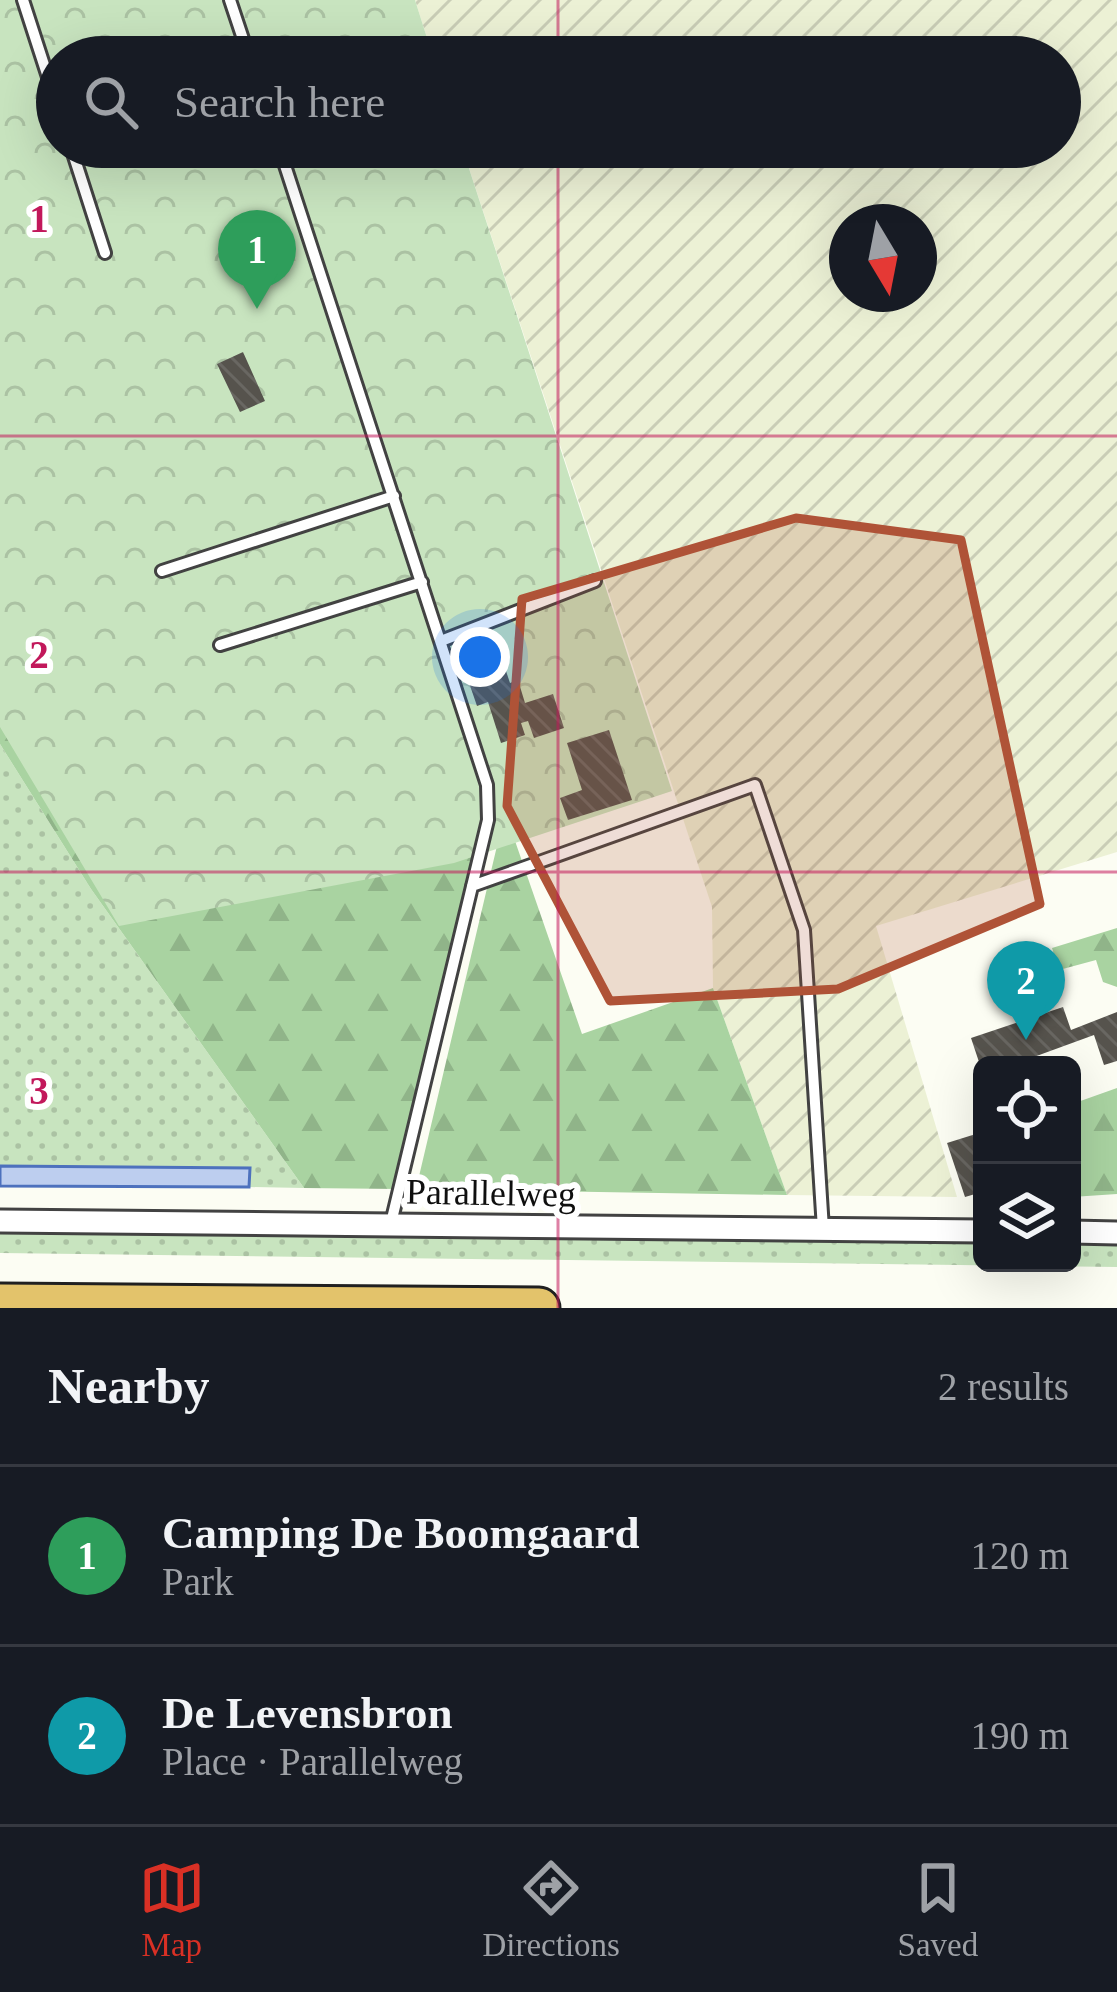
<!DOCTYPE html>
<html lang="en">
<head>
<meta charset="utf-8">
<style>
  :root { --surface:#171b24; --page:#242831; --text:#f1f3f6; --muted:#9ea1a6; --line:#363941; --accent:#d93025 }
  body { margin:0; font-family:Georgia,serif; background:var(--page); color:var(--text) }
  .controls { position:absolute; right:36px; bottom:36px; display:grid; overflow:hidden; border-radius:18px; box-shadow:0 12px 48px #0002 }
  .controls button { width:108px; height:108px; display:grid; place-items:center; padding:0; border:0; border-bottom:3px solid var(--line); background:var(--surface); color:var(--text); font:60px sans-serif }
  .compass { position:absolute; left:829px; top:204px; width:108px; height:108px; border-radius:50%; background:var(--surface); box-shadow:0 12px 48px #0002; rotate:170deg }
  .you { position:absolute; left:480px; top:657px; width:42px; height:42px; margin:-30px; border:9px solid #fff; border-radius:50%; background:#1a73e8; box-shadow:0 0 0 18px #1a73e833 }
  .badge { display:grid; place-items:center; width:78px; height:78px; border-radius:50%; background:var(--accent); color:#fff; font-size:39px; font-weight:700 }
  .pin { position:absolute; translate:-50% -99px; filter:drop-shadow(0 3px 6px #0008) }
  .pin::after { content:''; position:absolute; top:63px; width:42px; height:36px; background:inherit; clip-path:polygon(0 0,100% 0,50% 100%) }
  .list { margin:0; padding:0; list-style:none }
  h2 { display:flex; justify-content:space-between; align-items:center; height:156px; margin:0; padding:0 48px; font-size:51px }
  h2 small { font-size:39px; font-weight:400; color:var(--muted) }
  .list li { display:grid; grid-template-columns:78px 1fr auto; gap:36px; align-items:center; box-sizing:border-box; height:180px; padding:0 48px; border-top:3px solid var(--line) }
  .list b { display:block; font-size:45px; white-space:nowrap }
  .list p { margin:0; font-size:39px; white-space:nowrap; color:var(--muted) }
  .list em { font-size:39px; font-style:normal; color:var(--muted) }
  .icon { flex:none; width:66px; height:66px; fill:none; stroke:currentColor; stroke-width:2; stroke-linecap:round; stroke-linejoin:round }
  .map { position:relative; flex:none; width:1117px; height:1308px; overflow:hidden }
  .search { position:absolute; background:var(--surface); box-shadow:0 12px 48px #0002; left:36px; right:36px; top:36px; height:132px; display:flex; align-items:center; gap:30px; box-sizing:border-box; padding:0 42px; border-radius:66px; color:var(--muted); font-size:45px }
  .sheet { height:516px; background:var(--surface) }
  nav { display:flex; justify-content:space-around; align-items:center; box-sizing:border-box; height:168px; border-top:3px solid var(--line); background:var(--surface); font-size:33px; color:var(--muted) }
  nav a { display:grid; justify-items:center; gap:6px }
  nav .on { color:var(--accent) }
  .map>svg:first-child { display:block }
  .farmland { fill:url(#farmland-furrows); fill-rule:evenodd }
  .grass { fill:url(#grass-dots) }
  .forest { fill:url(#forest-firs) }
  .park { fill:url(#park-crowns) }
  .water { fill:#bdceef; stroke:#4d71bd; stroke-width:3 }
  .building { fill:url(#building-back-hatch) }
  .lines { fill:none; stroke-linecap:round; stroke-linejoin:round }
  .service-casing { stroke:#424242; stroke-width:16 }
  .minor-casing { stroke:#424242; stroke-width:27 }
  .motorway-casing { stroke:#202020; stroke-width:45 }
  .service { stroke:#fff; stroke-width:10 }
  .minor { stroke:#fff; stroke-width:21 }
  .motorway { stroke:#e3c36b; stroke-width:39 }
  .marked { fill:#af5337; fill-opacity:0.2; stroke:#af5337; stroke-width:9; stroke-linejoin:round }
  .grid { fill:none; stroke:#c2185b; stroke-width:3; stroke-opacity:0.55 }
  .labels { text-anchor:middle; stroke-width:12; stroke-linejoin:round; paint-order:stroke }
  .street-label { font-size:36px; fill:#0f0f0f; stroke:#fff }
  .grid-label { font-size:39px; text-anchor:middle; font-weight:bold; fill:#c2185b; stroke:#fff; stroke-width:12; stroke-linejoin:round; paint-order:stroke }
</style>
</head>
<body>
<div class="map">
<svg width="1117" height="1308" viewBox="0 0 1117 1308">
  <defs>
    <pattern id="farmland-furrows" width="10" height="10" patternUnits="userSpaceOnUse" patternTransform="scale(3)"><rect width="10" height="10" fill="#ecf1d5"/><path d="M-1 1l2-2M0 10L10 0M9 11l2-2" fill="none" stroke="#c9cdb6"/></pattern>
    <pattern id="grass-dots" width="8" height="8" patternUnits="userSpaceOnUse" patternTransform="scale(3)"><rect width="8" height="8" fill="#c8e4bf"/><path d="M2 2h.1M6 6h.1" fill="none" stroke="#abc2a3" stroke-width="1.8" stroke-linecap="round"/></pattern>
    <pattern id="forest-firs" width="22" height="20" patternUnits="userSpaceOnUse" patternTransform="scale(3)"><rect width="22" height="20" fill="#a9d3a1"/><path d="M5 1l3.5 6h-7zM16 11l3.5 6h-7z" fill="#90b489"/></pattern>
    <pattern id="park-crowns" width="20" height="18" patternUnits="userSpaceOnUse" patternTransform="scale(3)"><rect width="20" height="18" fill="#c8e4bf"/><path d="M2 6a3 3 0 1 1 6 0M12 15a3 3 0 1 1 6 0" fill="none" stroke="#abc2a3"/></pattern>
    <pattern id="building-back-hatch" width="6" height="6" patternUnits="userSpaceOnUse" patternTransform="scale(3)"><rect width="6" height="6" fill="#56534d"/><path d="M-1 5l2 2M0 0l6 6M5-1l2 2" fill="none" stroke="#696762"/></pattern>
  </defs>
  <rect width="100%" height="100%" fill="#fcfdf3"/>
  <path class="farmland" d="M415,0H1117V852L876,926L957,1197L787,1195L713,988L712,907L462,147H1060V57H433ZM847,222H919V294H847Z"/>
  <path class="grass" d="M0,744L91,889L304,1188L249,1187V1168L0,1166Z
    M227,1231L982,1241V1263H1072V1242L1117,1243V1267L0,1253V1232Z"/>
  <path class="forest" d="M0,599L485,808L399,1189L304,1188L91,889L0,744Z
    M505,812L582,1034L713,988L787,1195L416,1189Z
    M1117,928V987L1103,982L1096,960L1059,970L1052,948Z
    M1117,1088V1194L1072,1197V1104Z"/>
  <path class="park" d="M0,0H415L433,57H57V147H462L672,791L454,863L119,926L0,727Z"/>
  <path class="water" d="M0,1166L250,1168L249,1187L0,1186Z"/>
  <path class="building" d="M243,352L265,401L240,412L217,364Z
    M500,653L510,683L518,680L525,703L553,694L564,728L534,738L528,721L521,723L525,735L501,743L488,702L477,706L463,665Z
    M609,730L632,800L568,820L560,798L582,790L567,743Z
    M1063,1007L1071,1030L1117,1012V1061L1104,1065L1094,1035L1012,1065H980L971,1038Z
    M979,1133L982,1192L965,1197L947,1143Z"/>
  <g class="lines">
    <g class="service-casing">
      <path id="service" d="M23,0L57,105
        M230,0L249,57
        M71,147L105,253
        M279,147L487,785L488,820L391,1223
        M162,571L394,496
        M441,641L595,581
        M220,645L422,582
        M472,886L755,785L804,930L823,1229"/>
    </g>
    <g class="minor-casing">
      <path id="minor" d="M0,1221L982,1231
        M1072,1232L1117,1233"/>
    </g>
    <g class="motorway-casing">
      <path id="motorway" d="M0,1304L539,1308"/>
    </g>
    <use href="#service" class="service"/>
    <use href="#minor" class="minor"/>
    <use href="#motorway" class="motorway"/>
  </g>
  <path class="marked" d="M796,518L961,540L1040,904L838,989L610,1001L507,806L522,599Z"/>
  <path class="grid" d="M558,0V57M558,147V1308M0,436H1117M0,872H1117"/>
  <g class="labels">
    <g class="street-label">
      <text transform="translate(491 1192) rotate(1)" y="13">Parallelweg</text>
    </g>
  </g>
  <g class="grid-label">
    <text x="39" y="232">1</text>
    <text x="39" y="668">2</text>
    <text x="39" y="1104">3</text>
  </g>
</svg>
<div class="controls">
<button><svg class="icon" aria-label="locate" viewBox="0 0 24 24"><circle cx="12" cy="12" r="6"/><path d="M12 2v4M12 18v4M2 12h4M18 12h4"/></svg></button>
<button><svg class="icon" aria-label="layers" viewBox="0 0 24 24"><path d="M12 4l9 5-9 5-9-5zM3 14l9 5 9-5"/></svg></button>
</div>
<svg class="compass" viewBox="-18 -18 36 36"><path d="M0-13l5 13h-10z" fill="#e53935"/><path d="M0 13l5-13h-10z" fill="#9ea1a6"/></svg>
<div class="you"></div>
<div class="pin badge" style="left:257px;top:309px;background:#2e9e5b">1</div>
<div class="pin badge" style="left:1026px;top:1040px;background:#0f9aa8">2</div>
<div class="search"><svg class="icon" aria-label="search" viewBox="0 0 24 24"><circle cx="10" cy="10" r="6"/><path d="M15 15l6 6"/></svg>Search here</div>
</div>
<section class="sheet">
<h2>Nearby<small>2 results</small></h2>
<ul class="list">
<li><span class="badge" style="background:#2e9e5b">1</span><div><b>Camping De Boomgaard</b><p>Park</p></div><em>120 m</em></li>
<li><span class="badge" style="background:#0f9aa8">2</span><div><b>De Levensbron</b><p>Place · Parallelweg</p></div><em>190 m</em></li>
</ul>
</section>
<nav>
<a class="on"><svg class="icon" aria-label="map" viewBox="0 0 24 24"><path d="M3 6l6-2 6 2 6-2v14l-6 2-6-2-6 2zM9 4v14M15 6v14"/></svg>Map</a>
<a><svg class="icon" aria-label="directions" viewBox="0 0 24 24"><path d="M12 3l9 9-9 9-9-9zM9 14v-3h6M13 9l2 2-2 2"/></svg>Directions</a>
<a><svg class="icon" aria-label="saved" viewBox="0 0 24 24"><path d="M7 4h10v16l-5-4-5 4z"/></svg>Saved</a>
</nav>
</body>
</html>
